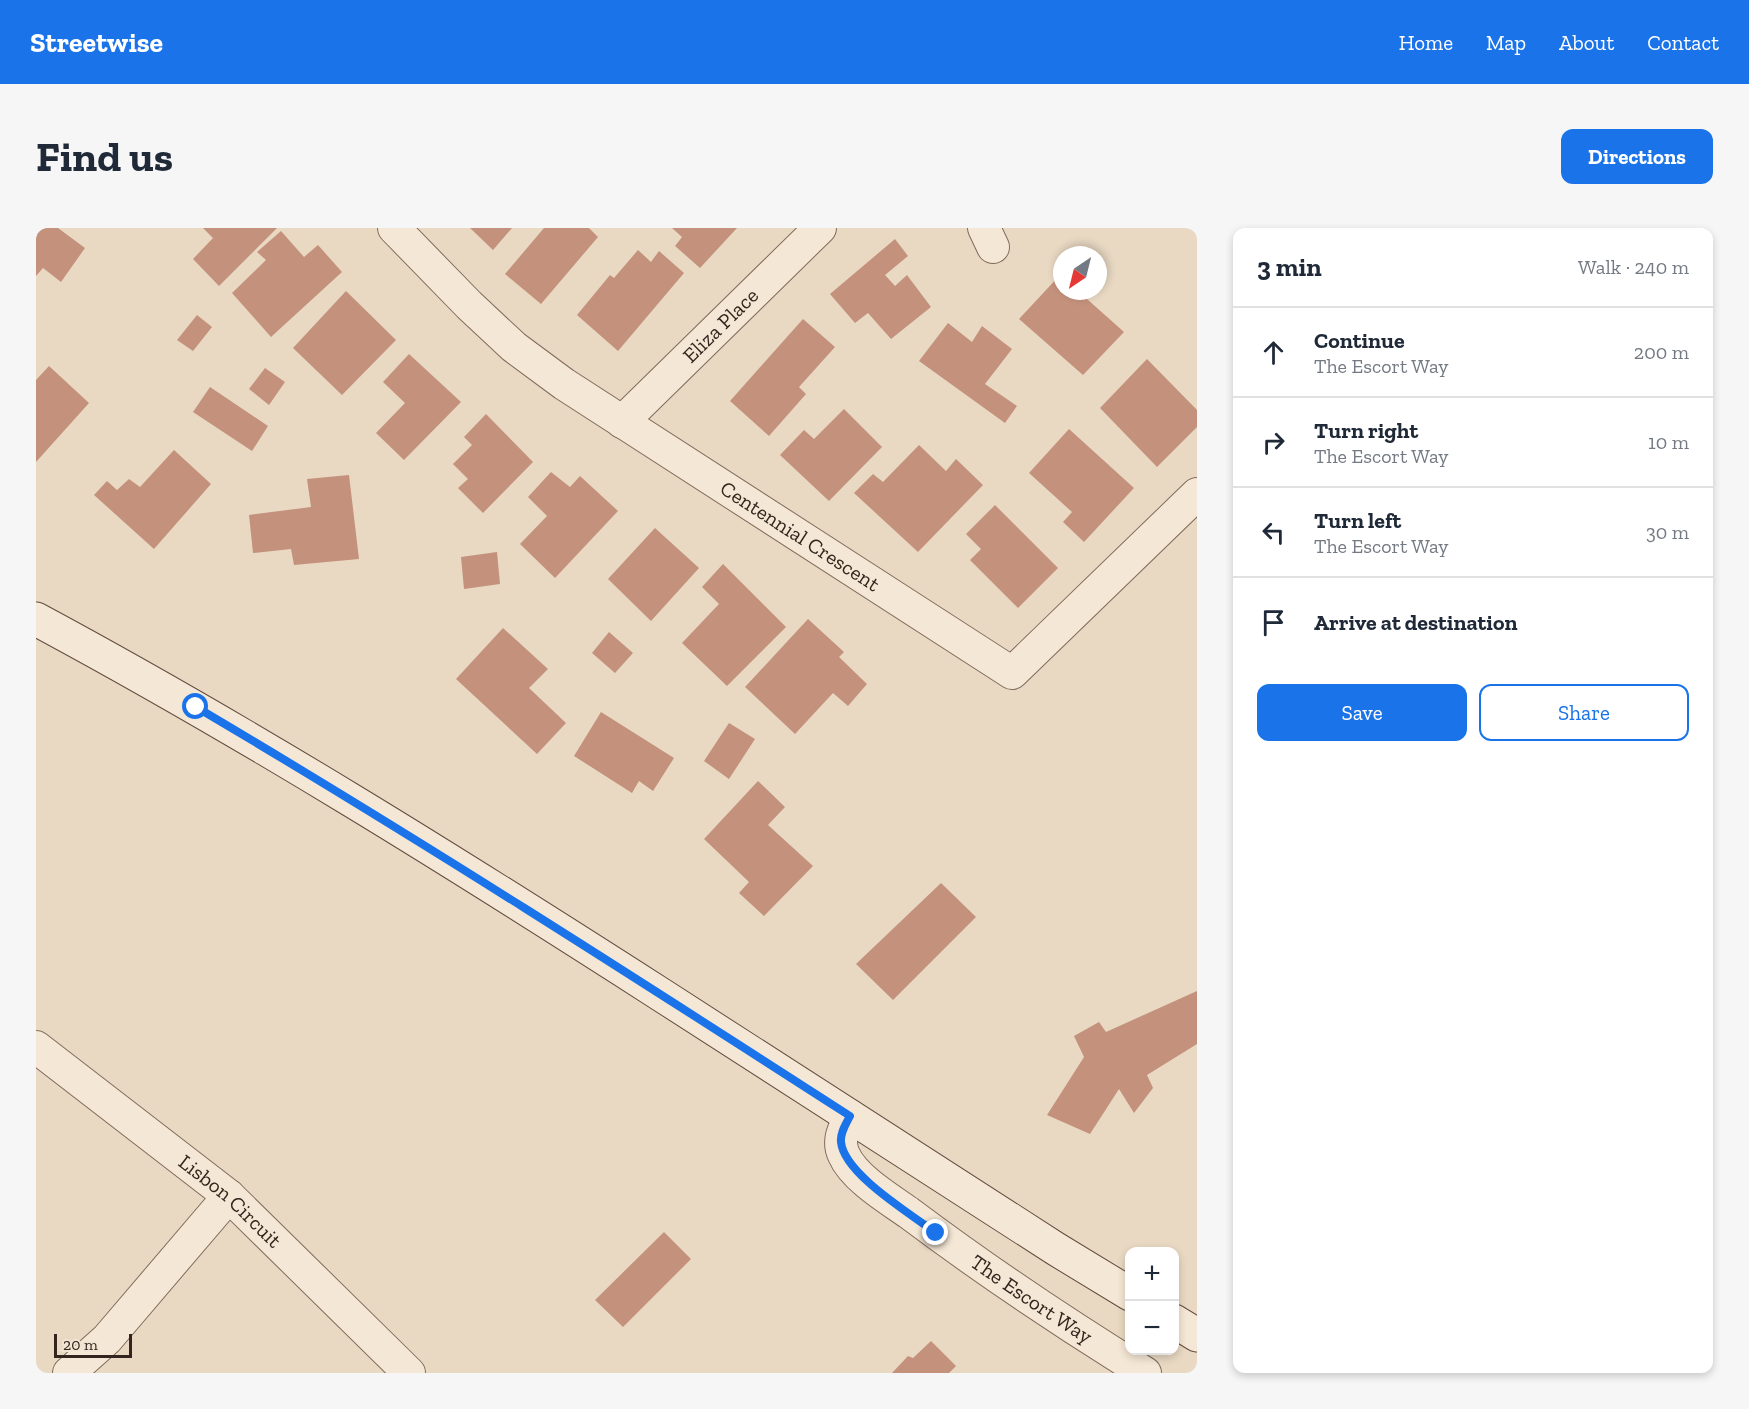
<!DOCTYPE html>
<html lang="en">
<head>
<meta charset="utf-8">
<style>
  :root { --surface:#fff; --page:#f6f6f7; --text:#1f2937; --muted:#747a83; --line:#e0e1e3; --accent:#1a73e8 }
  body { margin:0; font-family:"Zilla Slab",serif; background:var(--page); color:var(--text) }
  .controls { position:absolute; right:18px; bottom:18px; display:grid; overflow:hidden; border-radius:12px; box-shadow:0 3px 9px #0003 }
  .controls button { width:54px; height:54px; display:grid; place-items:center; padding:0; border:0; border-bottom:2px solid var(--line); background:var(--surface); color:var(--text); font:30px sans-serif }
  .compass { position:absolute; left:1017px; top:18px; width:54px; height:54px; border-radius:50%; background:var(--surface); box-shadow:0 3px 9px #0003; rotate:215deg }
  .scale { position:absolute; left:18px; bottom:15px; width:78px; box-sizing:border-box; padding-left:6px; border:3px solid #33251e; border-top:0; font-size:16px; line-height:21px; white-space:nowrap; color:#33251e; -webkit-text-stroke:4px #f1e4d2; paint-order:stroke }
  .stop { position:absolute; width:18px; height:18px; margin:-14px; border:4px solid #1a73e8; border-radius:50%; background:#fff }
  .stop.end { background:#1a73e8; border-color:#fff; box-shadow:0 2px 6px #0008 }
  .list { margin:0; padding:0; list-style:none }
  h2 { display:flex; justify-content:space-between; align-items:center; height:78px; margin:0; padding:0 24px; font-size:26px }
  h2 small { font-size:20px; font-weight:400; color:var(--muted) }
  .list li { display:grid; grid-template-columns:39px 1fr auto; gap:18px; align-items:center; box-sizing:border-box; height:90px; padding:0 24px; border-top:2px solid var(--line) }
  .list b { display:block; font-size:22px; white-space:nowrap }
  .list p { margin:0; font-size:20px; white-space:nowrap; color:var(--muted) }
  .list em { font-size:20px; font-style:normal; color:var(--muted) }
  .actions { display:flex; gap:12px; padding:18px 24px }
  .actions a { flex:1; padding:14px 0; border:2px solid var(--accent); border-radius:12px; text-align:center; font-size:21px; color:var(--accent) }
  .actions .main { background:var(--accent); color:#fff }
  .icon { flex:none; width:33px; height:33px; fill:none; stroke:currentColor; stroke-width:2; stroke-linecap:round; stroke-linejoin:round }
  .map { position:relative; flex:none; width:1161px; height:1145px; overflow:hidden; border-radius:12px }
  header { display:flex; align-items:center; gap:36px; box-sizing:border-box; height:84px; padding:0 30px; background:var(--accent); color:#fff }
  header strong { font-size:28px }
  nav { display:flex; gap:33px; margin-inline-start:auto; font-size:21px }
  .intro { display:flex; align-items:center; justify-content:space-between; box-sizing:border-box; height:144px; padding:0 36px }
  h1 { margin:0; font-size:42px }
  .button { padding:15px 27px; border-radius:12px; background:var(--accent); color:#fff; font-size:21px; font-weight:700 }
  main { display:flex; gap:36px; padding:0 36px }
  aside { flex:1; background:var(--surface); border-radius:12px; box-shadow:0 3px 9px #0003 }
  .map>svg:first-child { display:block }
  .building { fill:#c3917c }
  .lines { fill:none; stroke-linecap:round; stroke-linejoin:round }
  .minor-casing { stroke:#816b5c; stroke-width:34 }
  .secondary-casing { stroke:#634c3f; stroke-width:35 }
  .minor { stroke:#f5e7d5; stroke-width:32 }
  .secondary { stroke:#f5e7d5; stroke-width:33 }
  .route { stroke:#1a73e8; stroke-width:8 }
  .labels { text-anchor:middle; stroke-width:4.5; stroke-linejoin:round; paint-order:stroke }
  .street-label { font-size:21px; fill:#33251e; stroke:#f1e4d2 }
</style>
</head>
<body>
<header>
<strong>Streetwise</strong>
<nav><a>Home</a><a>Map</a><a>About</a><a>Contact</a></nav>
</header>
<div class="intro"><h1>Find us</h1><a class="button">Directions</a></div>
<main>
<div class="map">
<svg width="1161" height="1145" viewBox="0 0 1161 1145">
  <rect width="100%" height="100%" fill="#e9d9c3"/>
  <path class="building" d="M0,0H22L49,20L25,54L7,40L0,48Z
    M167,0H241L183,58L157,31L177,10Z
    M434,0H476L457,22Z
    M508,0H553L562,9L505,76L469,46Z
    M636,0H701L664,40L639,18L646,9Z
    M245,3L268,29L282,17L306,44L235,109L196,65L230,32L221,24Z
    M859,11L872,28L849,47L859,58L871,47L895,79L855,111L832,85L819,95L794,66Z
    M602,22L615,34L623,23L648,45L582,123L541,87L574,47L578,50Z
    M1024,47L1026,49V63H1042L1088,104L1047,147L983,91Z
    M310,63L360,112L306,167L257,120Z
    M161,87L176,99L157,123L141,112Z
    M767,91L799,119L763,159L770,166L733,208L694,173Z
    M912,95L936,114L946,98L976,121L949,156L981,178L969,195L883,133Z
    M373,126L425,174L368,232L340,205L369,175L347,154Z
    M1111,131L1161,182V199L1121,239L1064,180Z
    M13,138L53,175L0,234V152Z
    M229,140L249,154L233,177L213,161Z
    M174,159L232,198L216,223L157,184Z
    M808,181L846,219L793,273L744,227L768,202L778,211Z
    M450,186L497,234L447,285L422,260L432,251L417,236L436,217L428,209Z
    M1033,201L1098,260L1048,314L1027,294L1036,284L993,245Z
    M883,217L910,243L920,231L947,257L882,324L818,265L837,246L847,254Z
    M138,222L175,256L118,321L58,267L71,253L81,262L93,251L104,259Z
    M515,244L534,259L544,248L582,283L519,350L484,316L511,288L492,269Z
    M313,247L323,331L258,337L255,321L217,325L213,287L275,279L271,251Z
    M959,277L1022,340L982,380L934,332L945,321L930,306Z
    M619,300L663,340L615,393L572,351Z
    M461,324L464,356L428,361L425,329Z
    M687,336L750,399L691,458L646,415L683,376L666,359Z
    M772,391L808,424L803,429L831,456L812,478L797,465L759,506L709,459Z
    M467,400L512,441L493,460L530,495L501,526L420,451Z
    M573,404L597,425L579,445L556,425Z
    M565,484L638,530L617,563L603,553L596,565L538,528Z
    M693,495L719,511L693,551L668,533Z
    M722,553L749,579L732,597L777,638L728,688L703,665L713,654L668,611Z
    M905,655L940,689L857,772L820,736Z
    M1161,763V816L1111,847L1117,860L1098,885L1083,861L1054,906L1011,887L1048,829L1038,808L1063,794L1070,804Z
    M628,1004L655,1031L587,1099L559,1072Z
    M895,1113L920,1138L913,1145H856L872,1128L877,1130Z"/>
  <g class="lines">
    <g class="minor-casing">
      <g id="minor">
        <path id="s1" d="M358,0L433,77L478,119L528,156L976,445L1161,266"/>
        <path d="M948,0L957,19"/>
        <path id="s2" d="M586,194L784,0"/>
        <path id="s3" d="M0,819L193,968L373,1145"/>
        <path id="s4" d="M814,888C808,901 801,913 808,927C818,950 853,971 873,985C949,1042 1028,1095 1109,1145"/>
        <path d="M33,1145L71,1111L193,968"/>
      </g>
    </g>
    <g class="secondary-casing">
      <path id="secondary" d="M0,391C214,506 420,635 624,766C756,851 888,936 1020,1021L1094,1066
        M1138,1093L1161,1107"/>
    </g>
    <use href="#minor" class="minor"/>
    <use href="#secondary" class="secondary"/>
  </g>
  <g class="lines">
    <path class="route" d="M160,479C382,610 598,749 814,888C810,896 804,905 805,914C808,946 875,986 900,1005"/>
  </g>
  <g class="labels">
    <g class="street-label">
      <text dy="7" stroke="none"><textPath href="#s2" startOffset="138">Eliza Place</textPath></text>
      <text dy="7" stroke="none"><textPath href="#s1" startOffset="512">Centennial Crescent</textPath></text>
      <text dy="7" stroke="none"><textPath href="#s3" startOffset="248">Lisbon Circuit</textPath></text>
      <text dy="7" stroke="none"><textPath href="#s4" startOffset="279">The Escort Way</textPath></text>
    </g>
  </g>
</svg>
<div class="controls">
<button>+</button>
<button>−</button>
</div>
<svg class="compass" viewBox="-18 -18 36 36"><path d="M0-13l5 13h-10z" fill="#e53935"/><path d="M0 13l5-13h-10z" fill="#747a83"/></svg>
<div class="scale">20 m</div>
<div class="stop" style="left:160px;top:479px"></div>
<div class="stop end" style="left:900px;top:1005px"></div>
</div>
<aside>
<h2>3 min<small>Walk · 240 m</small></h2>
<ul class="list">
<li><svg class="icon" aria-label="ahead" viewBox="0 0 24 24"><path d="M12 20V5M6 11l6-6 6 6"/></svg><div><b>Continue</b><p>The Escort Way</p></div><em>200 m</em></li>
<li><svg class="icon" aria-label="right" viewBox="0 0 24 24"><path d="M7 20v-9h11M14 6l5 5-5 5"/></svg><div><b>Turn right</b><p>The Escort Way</p></div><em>10 m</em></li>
<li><svg class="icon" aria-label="left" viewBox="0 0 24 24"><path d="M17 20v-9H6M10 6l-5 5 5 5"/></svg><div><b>Turn left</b><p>The Escort Way</p></div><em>30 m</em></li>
<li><svg class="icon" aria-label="arrive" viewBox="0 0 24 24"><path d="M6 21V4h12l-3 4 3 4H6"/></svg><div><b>Arrive at destination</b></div></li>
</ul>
<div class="actions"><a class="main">Save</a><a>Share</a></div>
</aside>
</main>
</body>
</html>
